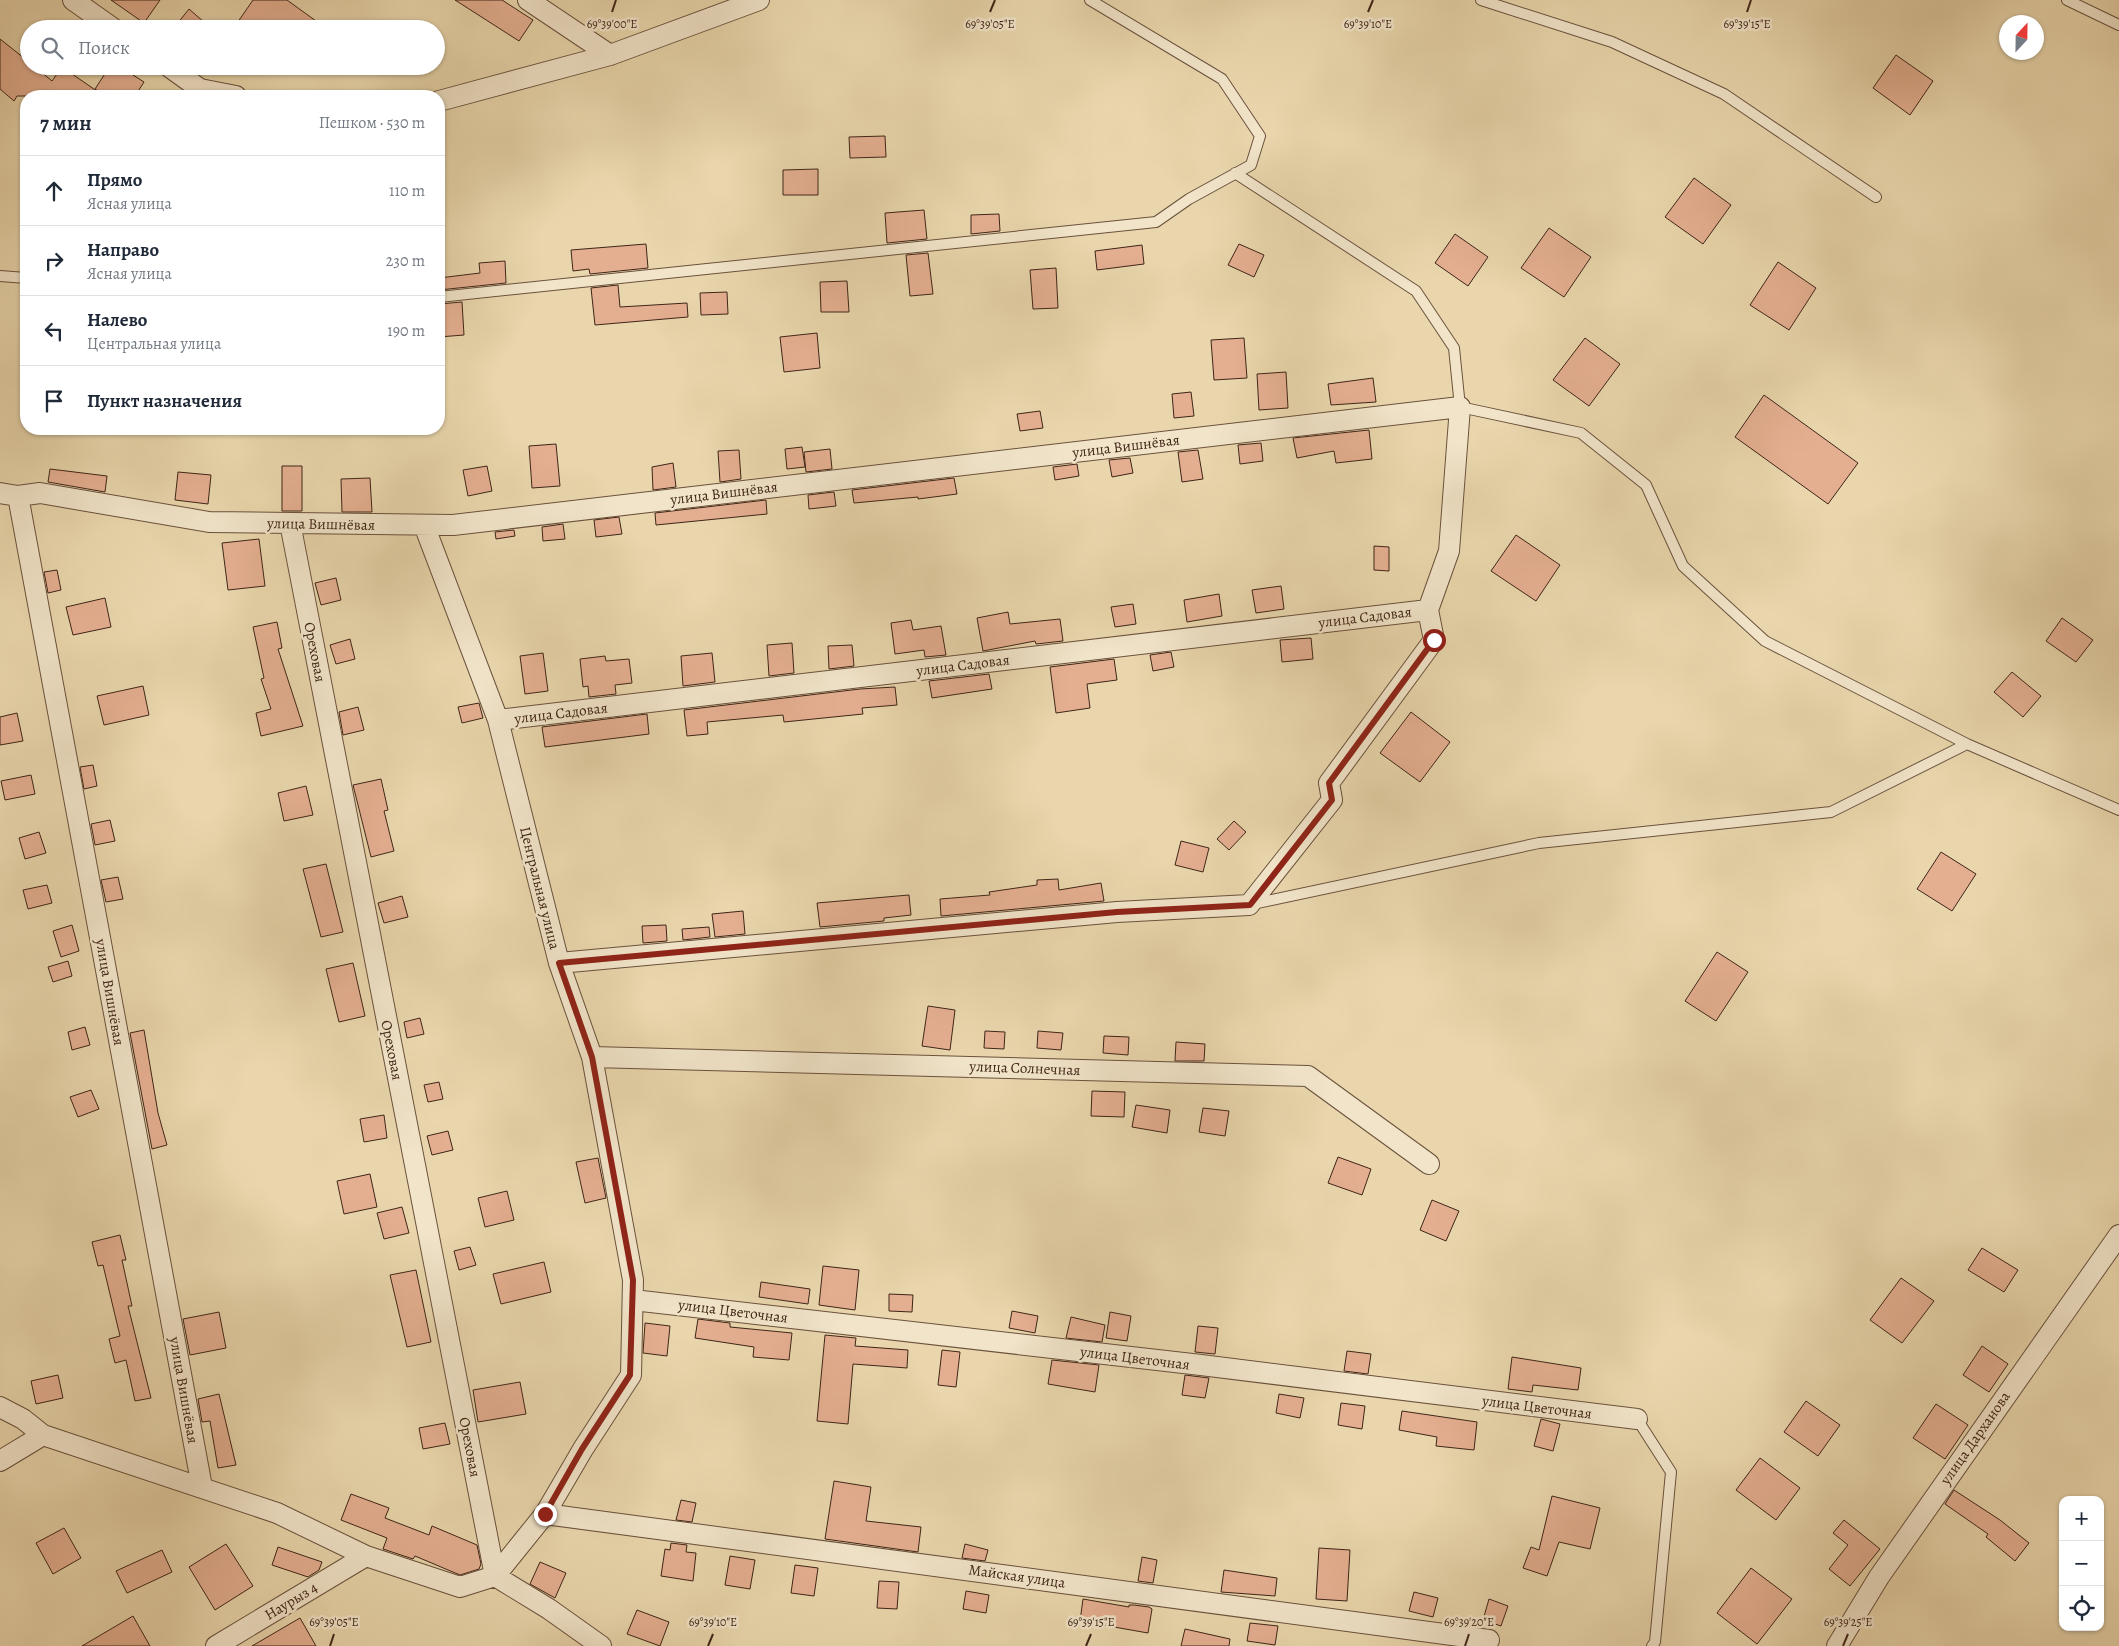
<!DOCTYPE html>
<html lang="ru">
<head>
<meta charset="utf-8">
<style>
  :root { --surface:#fff; --page:#f6f6f7; --text:#1f2937; --muted:#747a83; --line:#e0e1e3 }
  body { margin:0; font-family:Alegreya,serif; background:var(--page); color:var(--text) }
  .controls { position:absolute; right:15px; bottom:15px; display:grid; overflow:hidden; border-radius:10px; box-shadow:0 1px 4px #0004 }
  .controls button { width:45px; height:45px; display:grid; place-items:center; padding:0; border:0; border-bottom:1px solid var(--line); background:var(--surface); color:var(--text); font:25px sans-serif }
  .compass { position:absolute; left:1999px; top:15px; width:45px; height:45px; border-radius:50%; background:var(--surface); box-shadow:0 1px 4px #0004; rotate:22deg }
  .stop { position:absolute; width:15px; height:15px; margin:-11px; border:4px solid #8f2418; border-radius:50%; background:#fff }
  .stop.end { background:#8f2418; border-color:#fff; box-shadow:0 1px 5px #0008 }
  .list { margin:0; padding:0; list-style:none }
  h2 { display:flex; justify-content:space-between; align-items:center; height:65px; margin:0; padding:0 20px; font-size:21px }
  h2 small { font-size:16px; font-weight:400; color:var(--muted) }
  .list li { display:grid; grid-template-columns:32px 1fr auto; gap:15px; align-items:center; box-sizing:border-box; height:70px; padding:0 20px; border-top:1px solid var(--line) }
  .list b { display:block; font-size:19px; white-space:nowrap }
  .list p { margin:0; font-size:16px; white-space:nowrap; color:var(--muted) }
  .list em { font-size:16px; font-style:normal; color:var(--muted) }
  .icon { flex:none; width:28px; height:28px; fill:none; stroke:currentColor; stroke-width:2; stroke-linecap:round; stroke-linejoin:round }
  .map { position:relative; flex:none; width:2119px; height:1646px; overflow:hidden }
  .search { position:absolute; background:var(--surface); box-shadow:0 1px 4px #0004; left:20px; top:20px; width:425px; height:55px; display:flex; align-items:center; gap:12px; box-sizing:border-box; padding:0 18px; border-radius:28px; color:var(--muted); font-size:19px }
  .panel { position:absolute; background:var(--surface); box-shadow:0 1px 4px #0004; left:20px; top:90px; width:425px; height:345px; border-radius:20px }
  .map>svg:first-child { display:block }
  .building { fill:#e4af91; stroke:#3f2517 }
  .lines { fill:none; stroke-linecap:round; stroke-linejoin:round }
  .lane-casing { stroke:#6a513c; stroke-width:12 }
  .street-casing { stroke:#6a513c; stroke-width:22 }
  .lane { stroke:#f1e4c9; stroke-width:10 }
  .street { stroke:#f1e4c9; stroke-width:20 }
  .route { stroke:#8f2418; stroke-width:6 }
  .ticks { fill:none; stroke:#3f2517; stroke-width:2 }
  .labels { text-anchor:middle; stroke-width:5; stroke-linejoin:round; paint-order:stroke }
  .street-label { font-size:15px; fill:#3f2517; stroke:#f1e4c9 }
  .ticks-label { font-size:12px; text-anchor:middle; fill:#3f2517; stroke:#f1e4c9; stroke-width:5; stroke-linejoin:round; paint-order:stroke }
</style>
</head>
<body>
<div class="map">
<svg width="2119" height="1646" viewBox="0 0 2119 1646">
  <rect width="100%" height="100%" fill="#e9d6ac"/>
  <filter id="stains"><feTurbulence type="fractalNoise" baseFrequency=".004" numOctaves="4"/><feColorMatrix values="0 0 0 0 .2 0 0 0 0 .09 0 0 0 0 .02 0 0 0 .5 -.17"/></filter>
  <radialGradient id="worn" r=".72"><stop offset=".6" stop-color="#630" stop-opacity="0"/><stop offset="1" stop-color="#630" stop-opacity=".3"/></radialGradient>
  <path class="building" d="M111,0H160L144,23Z
    M253,0H287L327,29H233Z
    M455,0H502L533,20L519,41Z
    M189,9L212,29H173Z
    M0,39L29,62V66H34L52,81L62,67L104,96H17L14,101L0,89Z
    M1896,55L1933,81L1910,115L1873,88Z
    M110,66H119L144,82L135,96H106L95,89Z
    M885,136L886,157L850,158L849,137Z
    M818,169V195H783V170Z
    M1694,178L1731,205L1703,244L1665,217Z
    M924,210L927,239L887,243L885,213Z
    M999,214L1000,231L971,234V215Z
    M1549,228L1591,257L1564,297L1521,268Z
    M1455,234L1488,257L1468,286L1435,263Z
    M646,244L648,268L590,274L589,269L573,271L571,250Z
    M1239,244L1264,255L1254,277L1228,265Z
    M1142,245L1144,264L1097,270L1095,251Z
    M928,253L933,294L910,296L906,255Z
    M505,261L506,283L439,290V278L480,273L479,263Z
    M1778,262L1816,288L1789,330L1750,305Z
    M1056,268L1058,308L1033,309L1030,270Z
    M847,281L849,312H821L820,282Z
    M618,285L620,307L687,303L688,317L595,325L591,288Z
    M727,292L728,314L701,315L700,293Z
    M462,302L464,335L439,337V304Z
    M817,333L820,368L784,372L780,337Z
    M1244,338L1247,378L1214,380L1211,340Z
    M1585,338L1620,364L1589,406L1553,380Z
    M1286,372L1288,408L1259,410L1257,374Z
    M1373,378L1376,402L1331,405L1328,384Z
    M1191,392L1194,416L1174,418L1172,394Z
    M1764,395L1858,463L1828,504L1735,437Z
    M1040,411L1043,428L1020,431L1017,414Z
    M1369,430L1372,459L1336,463L1334,451L1297,458L1293,438Z
    M1261,443L1263,461L1240,464L1238,445Z
    M556,444L560,486L532,488L529,446Z
    M802,447L805,467L787,469L785,449Z
    M830,449L832,469L806,472L804,452Z
    M739,450L741,479L720,482L718,451Z
    M1198,450L1203,479L1182,482L1178,452Z
    M1130,458L1133,473L1112,477L1109,460Z
    M673,463L676,487L653,490L652,467Z
    M1077,464L1079,476L1055,480L1053,467Z
    M282,466H302V511H282Z
    M487,466L492,491L468,496L463,470Z
    M50,469L107,476L105,492L48,482Z
    M178,472L211,475L208,504L175,500Z
    M370,478L372,512H342L341,479Z
    M954,478L957,494L918,499V497L854,503L852,490Z
    M834,492L836,506L809,509L808,495Z
    M766,500L767,514L656,525L655,513Z
    M619,517L622,534L596,537L594,520Z
    M563,524L565,539L543,541L542,527Z
    M514,530L515,536L496,539L495,532Z
    M1516,535L1560,565L1536,601L1491,571Z
    M259,539L265,586L228,590L222,543Z
    M1374,546L1389,547V571L1374,570Z
    M57,570L61,590L48,593L44,572Z
    M336,578L341,600L321,605L315,583Z
    M1281,586L1284,609L1256,613L1252,590Z
    M1219,594L1222,616L1187,622L1184,600Z
    M105,598L111,627L73,635L66,607Z
    M1133,604L1136,624L1115,627L1111,607Z
    M1008,612L1010,624L1060,619L1063,641L1036,644L1035,641L983,651L977,618Z
    M2062,618L2093,640L2076,662L2046,641Z
    M911,620L913,630L941,626L946,655L925,657L924,650L895,654L891,623Z
    M277,622L282,648L278,649L303,726L261,736L256,713L271,709L261,679L264,678L253,627Z
    M1311,638L1313,659L1282,662L1280,640Z
    M350,639L355,659L336,664L330,645Z
    M792,643L794,673L769,676L767,645Z
    M852,645L854,666L829,669L828,646Z
    M1171,652L1174,667L1153,671L1150,655Z
    M543,653L548,691L525,694L520,656Z
    M712,653L715,682L683,686L681,656Z
    M605,656L606,661L629,659L632,683L615,685L616,694L589,697L588,686L583,687L580,659Z
    M1114,659L1117,680L1087,684L1090,708L1056,713L1050,667Z
    M2012,672L2041,696L2023,717L1994,692Z
    M989,674L992,689L932,698L929,681Z
    M143,686L149,715L104,725L97,696Z
    M895,687L897,705L862,708L863,714L784,722L783,715L707,722L708,734L687,736L684,710L860,689Z
    M479,703L483,718L462,723L458,707Z
    M358,707L364,730L343,735L339,712Z
    M1411,712L1450,742L1420,782L1380,753Z
    M17,713L23,741L0,745V717Z
    M647,714L649,734L545,747L542,727Z
    M93,765L97,786L84,789L80,767Z
    M31,775L35,794L5,800L1,781Z
    M381,779L388,810L384,811L394,851L371,857L353,785Z
    M306,786L313,815L284,821L278,793Z
    M110,820L115,841L95,845L91,824Z
    M1234,821L1246,832L1229,850L1217,839Z
    M39,832L46,853L25,859L19,838Z
    M1181,841L1209,848L1203,872L1175,865Z
    M1941,852L1976,874L1952,911L1917,889Z
    M326,864L343,932L321,937L303,869Z
    M118,877L123,899L106,902L101,880Z
    M1058,879L1059,890L1101,883L1104,901L941,916L940,899L990,895L989,892L1037,885V880Z
    M47,885L52,903L28,909L23,890Z
    M909,895L911,915L884,918V921L820,927L817,903Z
    M402,896L408,917L384,923L378,903Z
    M743,911L745,934L715,937L712,914Z
    M72,925L79,951L61,957L53,931Z
    M666,925L667,941L643,943L642,926Z
    M709,927L710,937L683,940L682,929Z
    M1717,952L1748,972L1716,1021L1685,1001Z
    M68,961L72,976L53,982L48,967Z
    M353,963L365,1016L339,1022L326,969Z
    M928,1006L955,1010L950,1050L922,1046Z
    M420,1018L424,1034L407,1038L404,1022Z
    M85,1027L90,1045L72,1050L68,1032Z
    M144,1030L158,1113L167,1145L152,1149L130,1033Z
    M985,1031L1005,1032L1004,1049L984,1048Z
    M1038,1031L1063,1033L1061,1050L1037,1048Z
    M1104,1036L1129,1037L1128,1055L1103,1053Z
    M1176,1042L1205,1044L1204,1061H1175Z
    M439,1082L443,1099L428,1102L424,1085Z
    M91,1090L99,1109L78,1117L70,1097Z
    M1092,1091L1125,1092L1124,1117L1091,1116Z
    M1136,1105L1170,1110L1167,1133L1132,1127Z
    M1203,1108L1229,1111L1225,1136L1199,1132Z
    M384,1115L387,1138L364,1142L360,1119Z
    M448,1131L453,1150L432,1155L427,1136Z
    M1338,1157L1371,1169L1362,1195L1328,1183Z
    M598,1158L606,1198L585,1203L576,1162Z
    M370,1174L377,1207L344,1214L337,1181Z
    M507,1191L514,1220L485,1227L478,1198Z
    M1432,1200L1459,1211L1446,1241L1420,1230Z
    M402,1207L409,1233L384,1239L377,1213Z
    M120,1235L126,1260H122L132,1306H128L151,1398L135,1401L126,1360L115,1363L109,1339L120,1336L103,1265L98,1266L92,1242Z
    M470,1247L476,1265L459,1270L454,1251Z
    M1982,1248L2018,1270L2004,1292L1968,1270Z
    M544,1262L551,1292L501,1304L493,1274Z
    M823,1266L859,1270L855,1310L819,1305Z
    M416,1270L431,1342L407,1347L390,1275Z
    M1901,1278L1934,1301L1902,1343L1870,1320Z
    M761,1282L810,1289L808,1304L759,1297Z
    M889,1294L913,1295L912,1312L889,1311Z
    M1012,1311L1038,1316L1035,1333L1009,1328Z
    M219,1312L226,1348L190,1355L183,1319Z
    M1110,1312L1131,1316L1127,1341L1106,1338Z
    M1071,1317L1105,1325L1102,1342L1066,1338Z
    M698,1319L730,1323V1327L792,1333L789,1360L753,1357L754,1347L695,1338Z
    M645,1323L670,1326L667,1356L643,1353Z
    M1198,1326L1218,1328L1215,1354L1195,1352Z
    M825,1335L856,1338L855,1346L908,1350L907,1368L853,1364L848,1424L817,1421Z
    M1982,1346L2008,1364L1989,1392L1963,1375Z
    M942,1350L960,1352L956,1387L938,1385Z
    M1347,1351L1371,1354L1368,1374L1344,1371Z
    M1512,1357L1581,1368L1578,1390L1533,1385L1532,1392L1508,1389Z
    M1052,1360L1099,1365L1095,1392L1048,1384Z
    M58,1375L63,1398L36,1404L31,1381Z
    M1185,1375L1209,1378L1205,1398L1182,1395Z
    M520,1382L526,1414L478,1422L473,1390Z
    M219,1394L236,1465L218,1468L210,1421L202,1422L198,1399Z
    M1279,1394L1304,1398L1300,1418L1276,1413Z
    M1806,1401L1840,1425L1818,1456L1784,1432Z
    M1341,1403L1365,1406L1362,1429L1338,1425Z
    M1936,1404L1968,1425L1945,1459L1913,1438Z
    M1402,1411L1477,1422L1474,1450L1436,1446L1437,1437L1399,1430Z
    M1541,1419L1560,1424L1553,1451L1534,1446Z
    M445,1423L450,1444L423,1449L419,1428Z
    M1760,1458L1800,1488L1776,1520L1736,1490Z
    M834,1481L871,1487L866,1521L921,1527L918,1552L825,1539Z
    M1954,1490L2000,1520L2029,1543L2015,1561L1986,1537L1988,1534L1945,1504Z
    M351,1494L389,1508L385,1518L429,1535L432,1526L477,1545L481,1564L479,1569L460,1575L415,1556L413,1559L383,1549L387,1538L341,1520Z
    M1552,1496L1600,1508L1590,1549L1559,1542L1547,1576L1523,1568L1531,1547L1539,1550Z
    M681,1500L696,1503L692,1522L676,1520Z
    M1844,1520L1880,1549L1850,1586L1829,1569L1848,1545L1833,1533Z
    M64,1528L81,1558L53,1574L36,1543Z
    M671,1543L687,1545L686,1552L696,1553L693,1581L661,1576L665,1549L670,1550Z
    M226,1544L253,1586L215,1610L189,1567Z
    M965,1544L988,1550L985,1561L962,1558Z
    M278,1547L322,1562L319,1570L308,1577L272,1565Z
    M1319,1548L1350,1550L1347,1601L1316,1599Z
    M162,1550L172,1572L127,1593L116,1571Z
    M730,1556L755,1560L750,1589L725,1585Z
    M1142,1557L1157,1560L1153,1583L1138,1581Z
    M540,1562L566,1573L555,1598L530,1584Z
    M795,1565L818,1568L814,1596L791,1593Z
    M1751,1568L1792,1599L1757,1644L1717,1613Z
    M1224,1570L1277,1578L1275,1596L1221,1592Z
    M879,1581L899,1582L897,1609L877,1608Z
    M966,1591L989,1595L986,1613L963,1609Z
    M1414,1592L1438,1598L1433,1617L1409,1611Z
    M1083,1599L1129,1607V1605H1134L1149,1607L1152,1609L1148,1633L1080,1621Z
    M1489,1599L1508,1606L1501,1626L1483,1620Z
    M637,1610L669,1622L660,1646L627,1634Z
    M133,1616L150,1646H82Z
    M300,1618L316,1646H252Z
    M1250,1623L1278,1626L1275,1645L1247,1641Z
    M1185,1629L1230,1639L1229,1646H1181Z"/>
  <g class="lines">
    <g class="lane-casing">
      <path id="lane" d="M1481,0L1612,42L1724,94L1876,197
        M2067,0L2119,25
        M1235,173L1416,291L1454,348L1460,407L1581,433L1646,485L1683,566L1765,641L1967,744
        M0,276L26,278
        M439,297L1156,222L1189,199L1251,165L1260,136L1222,79L1090,0
        M1253,904L1539,843L1831,812L1967,744L2119,810
        M1637,1419L1671,1472L1655,1642L1652,1646"/>
    </g>
    <g class="street-casing">
      <path id="street" d="M73,0L114,29
        M528,0L610,55
        M168,66L200,89L236,96
        M439,101L610,55L759,0
        M0,493L18,496L40,493L209,522L453,525L1460,407L1449,551L1428,610
        M18,496L202,1487
        M290,523L495,1576
        M424,525L498,720L559,963L592,1057L633,1280L631,1375L583,1449L545,1514L495,1576
        M498,720L1428,610
        M559,963L1117,912L1249,905L1332,800L1329,783L1434,640L1428,610
        M592,1057L1308,1076L1429,1164
        M633,1300L1201,1365L1637,1419
        M0,1407L23,1419L43,1435L277,1513L366,1556L460,1587L495,1576
        M0,1461L43,1435
        M545,1514L1489,1640
        M495,1576L549,1609L601,1646
        M216,1646L366,1556
        M1837,1646L1879,1577L2119,1235"/>
    </g>
    <use href="#lane" class="lane"/>
    <use href="#street" class="street"/>
  </g>
  <g class="lines">
    <path class="route" d="M545,1514L582,1449L630,1375L633,1280L592,1057L559,963L1117,912L1250,905L1332,800L1329,783L1434,640"/>
  </g>
  <path class="ticks" d="M612,12L616,0M990,12L995,0M1368,12L1373,0M1747,12L1751,0M330,1646L334,1634M708,1646L713,1634M1086,1646L1091,1634M1465,1646L1469,1634M1843,1646L1848,1634"/>
  <g class="labels">
    <g class="street-label">
      <text transform="translate(1126 446) rotate(-7)" y="5">улица Вишнёвая</text>
      <text transform="translate(724 493) rotate(-7)" y="5">улица Вишнёвая</text>
      <text transform="translate(321 524) rotate(1)" y="5">улица Вишнёвая</text>
      <text transform="translate(1365 617) rotate(-7)" y="5">улица Садовая</text>
      <text transform="translate(315 652) rotate(79)" y="5">Ореховая</text>
      <text transform="translate(963 665) rotate(-7)" y="5">улица Садовая</text>
      <text transform="translate(561 713) rotate(-7)" y="5">улица Садовая</text>
      <text transform="translate(540 888) rotate(76)" y="5">Центральная улица</text>
      <text transform="translate(110 992) rotate(80)" y="5">улица Вишнёвая</text>
      <text transform="translate(392 1050) rotate(79)" y="5">Ореховая</text>
      <text transform="translate(1025 1068) rotate(2)" y="5">улица Солнечная</text>
      <text transform="translate(733 1311) rotate(7)" y="5">улица Цветочная</text>
      <text transform="translate(1135 1358) rotate(7)" y="5">улица Цветочная</text>
      <text transform="translate(184 1390) rotate(80)" y="5">улица Вишнёвая</text>
      <text transform="translate(1537 1407) rotate(7)" y="5">улица Цветочная</text>
      <text transform="translate(1975 1438) rotate(-55)" y="5">улица Дарханова</text>
      <text transform="translate(470 1447) rotate(79)" y="5">Ореховая</text>
      <text transform="translate(1017 1576) rotate(8)" y="5">Майская улица</text>
      <text transform="translate(291 1601) rotate(-31)" y="5">Наурыз 4</text>
    </g>
  </g>
  <g class="ticks-label">
    <text x="990" y="28">69°39'05"E</text>
    <text x="1368" y="28">69°39'10"E</text>
    <text x="612" y="28">69°39'00"E</text>
    <text x="1747" y="28">69°39'15"E</text>
    <text x="334" y="1626">69°39'05"E</text>
    <text x="713" y="1626">69°39'10"E</text>
    <text x="1091" y="1626">69°39'15"E</text>
    <text x="1469" y="1626">69°39'20"E</text>
    <text x="1848" y="1626">69°39'25"E</text>
  </g>
  <rect width="100%" height="100%" filter="url(#stains)"/>
  <rect width="100%" height="100%" fill="url(#worn)"/>
</svg>
<div class="controls">
<button>+</button>
<button>−</button>
<button><svg class="icon" aria-label="locate" viewBox="0 0 24 24"><circle cx="12" cy="12" r="6"/><path d="M12 2v4M12 18v4M2 12h4M18 12h4"/></svg></button>
</div>
<svg class="compass" viewBox="-18 -18 36 36"><path d="M0-13l5 13h-10z" fill="#e53935"/><path d="M0 13l5-13h-10z" fill="#747a83"/></svg>
<div class="stop" style="left:1434px;top:640px"></div>
<div class="stop end" style="left:545px;top:1514px"></div>
<div class="search"><svg class="icon" aria-label="search" viewBox="0 0 24 24"><circle cx="10" cy="10" r="6"/><path d="M15 15l6 6"/></svg>Поиск</div>
<section class="panel">
<h2>7 мин<small>Пешком · 530 m</small></h2>
<ul class="list">
<li><svg class="icon" aria-label="ahead" viewBox="0 0 24 24"><path d="M12 20V5M6 11l6-6 6 6"/></svg><div><b>Прямо</b><p>Ясная улица</p></div><em>110 m</em></li>
<li><svg class="icon" aria-label="right" viewBox="0 0 24 24"><path d="M7 20v-9h11M14 6l5 5-5 5"/></svg><div><b>Направо</b><p>Ясная улица</p></div><em>230 m</em></li>
<li><svg class="icon" aria-label="left" viewBox="0 0 24 24"><path d="M17 20v-9H6M10 6l-5 5 5 5"/></svg><div><b>Налево</b><p>Центральная улица</p></div><em>190 m</em></li>
<li><svg class="icon" aria-label="arrive" viewBox="0 0 24 24"><path d="M6 21V4h12l-3 4 3 4H6"/></svg><div><b>Пункт назначения</b></div></li>
</ul>
</section>
</div>
</body>
</html>
